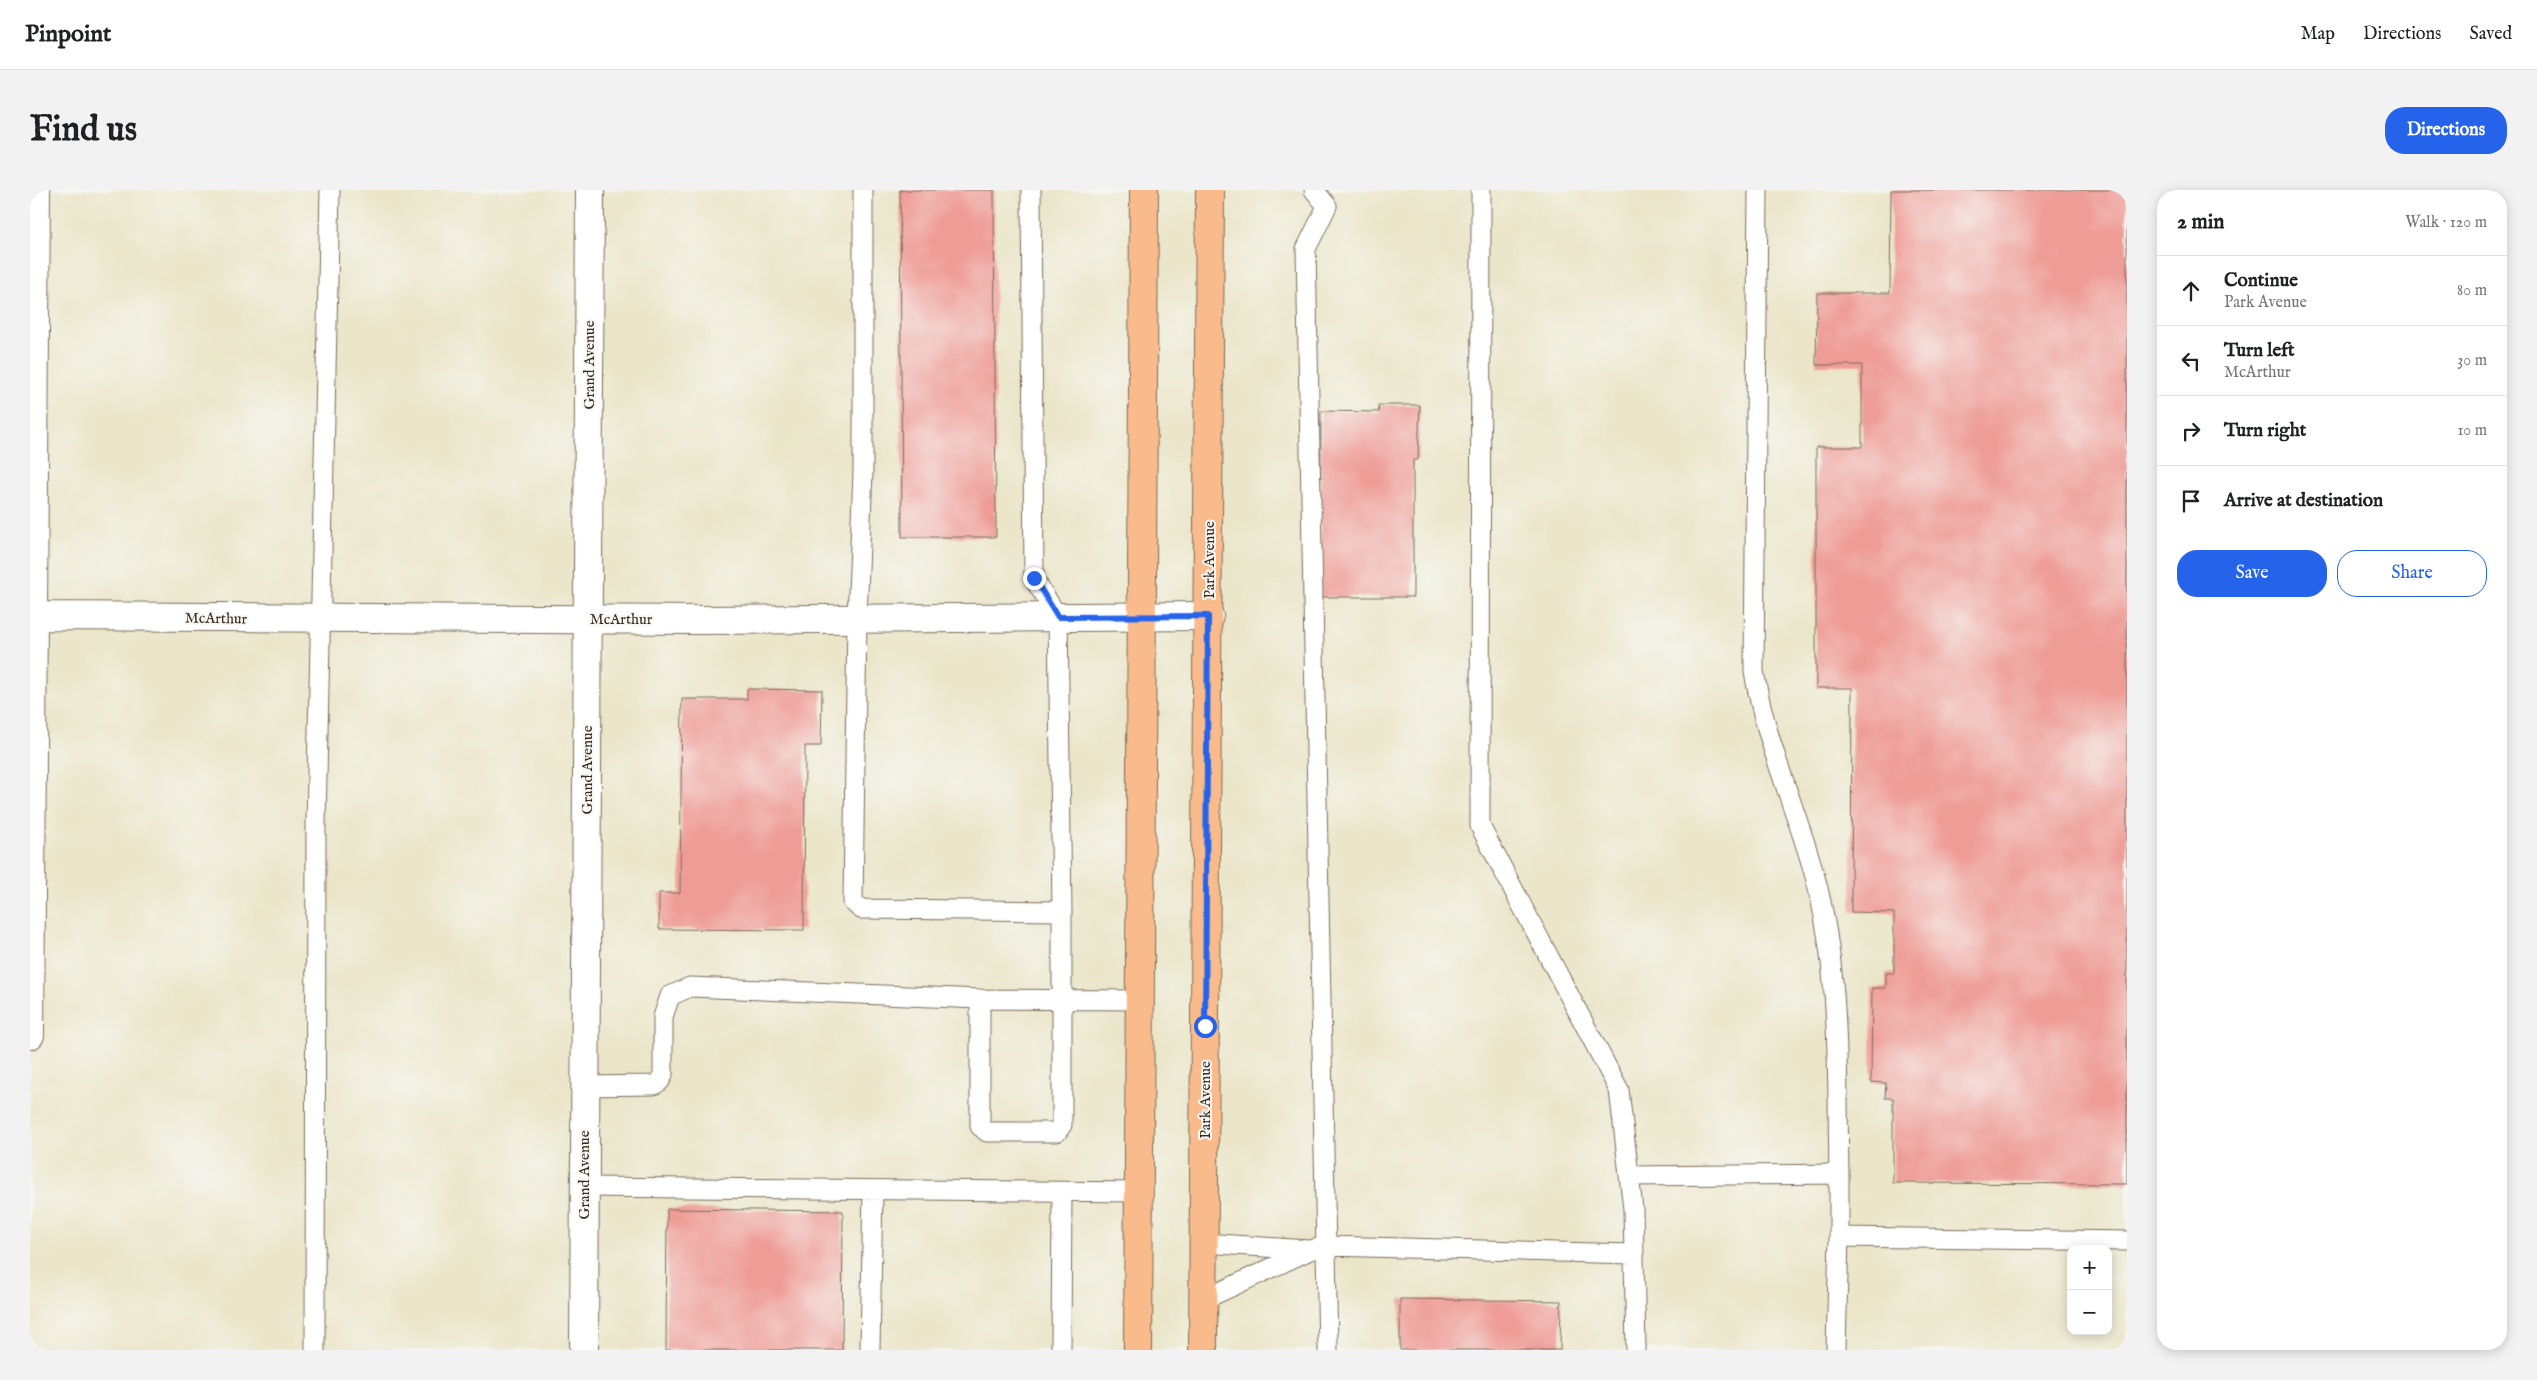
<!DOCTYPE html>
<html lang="en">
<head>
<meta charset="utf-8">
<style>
  :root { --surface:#fff; --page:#f2f2f2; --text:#202124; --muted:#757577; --line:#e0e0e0; --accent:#2563eb }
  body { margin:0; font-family:"IM FELL English",serif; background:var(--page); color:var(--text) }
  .controls { position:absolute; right:15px; bottom:15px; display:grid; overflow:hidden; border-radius:10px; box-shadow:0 2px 12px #0003 }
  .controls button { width:45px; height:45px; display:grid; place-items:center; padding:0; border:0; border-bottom:1px solid var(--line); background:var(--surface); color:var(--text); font:25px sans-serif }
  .stop { position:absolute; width:15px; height:15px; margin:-11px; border:4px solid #2563eb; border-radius:50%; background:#fff }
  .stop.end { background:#2563eb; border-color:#fff; box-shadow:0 1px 5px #0008 }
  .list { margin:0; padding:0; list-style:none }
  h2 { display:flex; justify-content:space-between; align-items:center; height:65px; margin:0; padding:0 20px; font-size:21px }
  h2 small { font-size:16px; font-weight:400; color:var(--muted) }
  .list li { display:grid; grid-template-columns:32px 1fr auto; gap:15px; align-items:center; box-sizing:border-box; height:70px; padding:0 20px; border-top:1px solid var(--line) }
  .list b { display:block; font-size:19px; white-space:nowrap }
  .list p { margin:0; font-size:16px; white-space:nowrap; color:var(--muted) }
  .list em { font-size:16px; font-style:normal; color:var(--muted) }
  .actions { display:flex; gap:10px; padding:15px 20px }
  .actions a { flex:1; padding:11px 0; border:1px solid var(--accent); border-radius:20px; text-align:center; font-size:18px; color:var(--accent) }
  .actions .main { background:var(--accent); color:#fff }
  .icon { flex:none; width:28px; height:28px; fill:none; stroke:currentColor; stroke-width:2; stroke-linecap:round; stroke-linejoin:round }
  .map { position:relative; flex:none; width:2097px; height:1160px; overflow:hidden; border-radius:20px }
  header { display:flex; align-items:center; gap:30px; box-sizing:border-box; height:70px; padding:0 25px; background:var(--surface); border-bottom:1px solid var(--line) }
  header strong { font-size:24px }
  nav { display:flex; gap:28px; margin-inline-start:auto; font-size:18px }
  .intro { display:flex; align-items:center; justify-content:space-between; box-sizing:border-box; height:120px; padding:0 30px }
  h1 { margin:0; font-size:35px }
  .button { padding:12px 22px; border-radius:20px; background:var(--accent); color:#fff; font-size:18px; font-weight:700 }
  main { display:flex; gap:30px; padding:0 30px }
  aside { flex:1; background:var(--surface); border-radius:20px; box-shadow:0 2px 12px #0003 }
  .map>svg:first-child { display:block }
  .building { fill:#ef9c97 }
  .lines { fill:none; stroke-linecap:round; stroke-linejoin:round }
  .lane-casing { stroke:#796c5a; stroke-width:21 }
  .street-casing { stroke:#796c5a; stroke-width:30 }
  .primary-casing { stroke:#796c5a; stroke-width:30 }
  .lane { stroke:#fff; stroke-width:19 }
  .street { stroke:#fff; stroke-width:28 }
  .primary { stroke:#fabb8c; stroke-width:28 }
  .route { stroke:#2563eb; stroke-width:6 }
  .labels { text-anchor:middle; stroke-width:4; stroke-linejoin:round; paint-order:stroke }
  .street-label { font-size:15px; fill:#3b2a1e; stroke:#f6f6f2 }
</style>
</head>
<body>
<header>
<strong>Pinpoint</strong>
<nav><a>Map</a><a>Directions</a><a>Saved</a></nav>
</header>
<div class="intro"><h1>Find us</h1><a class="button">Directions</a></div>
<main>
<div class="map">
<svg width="2097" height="1160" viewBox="0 0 2097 1160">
  <rect width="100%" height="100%" fill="#f6f6f2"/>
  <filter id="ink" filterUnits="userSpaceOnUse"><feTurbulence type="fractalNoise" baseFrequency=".02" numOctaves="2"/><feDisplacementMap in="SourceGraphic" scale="10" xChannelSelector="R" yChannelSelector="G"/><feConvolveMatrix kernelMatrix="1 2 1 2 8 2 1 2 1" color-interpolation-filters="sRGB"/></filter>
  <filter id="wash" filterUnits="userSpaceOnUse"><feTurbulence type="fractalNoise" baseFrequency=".0096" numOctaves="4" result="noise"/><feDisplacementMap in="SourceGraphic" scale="20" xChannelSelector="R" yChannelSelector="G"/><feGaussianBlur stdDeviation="1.12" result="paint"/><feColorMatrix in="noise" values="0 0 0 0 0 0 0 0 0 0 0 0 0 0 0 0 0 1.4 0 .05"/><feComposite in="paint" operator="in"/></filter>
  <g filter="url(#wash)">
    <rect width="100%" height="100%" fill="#ebe6ca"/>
    <g id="blocks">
      <path class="building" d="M870,0H964L966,347H872Z
        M1861,0H2097V994L1863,993V908H1855L1856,893L1841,892L1842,798H1856V783H1864V723L1821,722L1822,498H1786V257H1832V175H1786L1787,103H1860Z
        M1348,215H1390L1388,270H1383V407H1290L1291,221L1349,222Z
        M717,499L792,500L791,556H775L774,740L629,739V703H650L652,509H717Z
        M637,1019L813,1021L812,1160H636Z
        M1370,1109L1531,1111L1530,1160H1370Z"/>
    </g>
  </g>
  <g filter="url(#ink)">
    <use href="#blocks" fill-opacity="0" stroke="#796c5a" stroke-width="1"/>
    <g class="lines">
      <g class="lane-casing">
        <path id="lane" d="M833,0V282L827,428L823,712L831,719L1032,721L1028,427L1004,389L1001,0
          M1284,0L1297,16L1276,59L1298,1160
          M1451,0L1450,636L1589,900L1603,1019L1606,1160
          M1728,0L1724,481C1735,551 1765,615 1784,683C1811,781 1807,883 1809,984
          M950,809V936L957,942H1027L1032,935V721
          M555,896L624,895L630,891L633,885V827L640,806L660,797L950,809L1110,810
          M1599,986L1809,984V1047
          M554,997L1109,1002
          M1174,1053L1279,1060
          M1173,1110L1280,1060L1296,1056L1604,1064
          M285,1160L286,633L300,0
          M840,1160L843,1000
          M1031,1160L1032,1002
          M1806,1160L1809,1047L2097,1051"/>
      </g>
      <g class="street-casing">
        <path id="street" d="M4,426L671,430L1179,426
          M0,845L6,0
          M554,1160L560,0"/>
      </g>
      <g class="primary-casing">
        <path id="primary" d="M1108,1160L1114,0
          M1173,1160L1180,0"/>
      </g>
      <use href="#lane" class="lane"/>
      <use href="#street" class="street"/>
      <use href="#primary" class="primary"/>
    </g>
  </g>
  <g class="lines" filter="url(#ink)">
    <path class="route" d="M1004,388L1028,427L1178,426L1175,836"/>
  </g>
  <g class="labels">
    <g class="street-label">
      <text transform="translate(559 175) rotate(-90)" y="5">Grand Avenue</text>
      <text transform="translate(1179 370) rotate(-90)" y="5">Park Avenue</text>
      <text transform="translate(186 428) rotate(1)" y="5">McArthur</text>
      <text x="591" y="434">McArthur</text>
      <text transform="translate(557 580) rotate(-90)" y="5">Grand Avenue</text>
      <text transform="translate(1175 910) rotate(-90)" y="5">Park Avenue</text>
      <text transform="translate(554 985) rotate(-90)" y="5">Grand Avenue</text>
    </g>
  </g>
</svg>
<div class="controls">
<button>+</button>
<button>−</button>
</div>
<div class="stop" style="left:1175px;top:836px"></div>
<div class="stop end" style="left:1004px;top:388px"></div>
</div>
<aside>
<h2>2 min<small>Walk · 120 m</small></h2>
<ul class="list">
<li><svg class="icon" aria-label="ahead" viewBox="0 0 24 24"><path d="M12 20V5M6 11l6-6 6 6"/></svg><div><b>Continue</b><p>Park Avenue</p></div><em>80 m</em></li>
<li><svg class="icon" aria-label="left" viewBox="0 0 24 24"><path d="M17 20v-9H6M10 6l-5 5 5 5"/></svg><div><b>Turn left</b><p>McArthur</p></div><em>30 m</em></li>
<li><svg class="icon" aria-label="right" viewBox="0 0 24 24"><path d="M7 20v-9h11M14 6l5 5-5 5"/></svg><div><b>Turn right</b></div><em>10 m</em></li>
<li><svg class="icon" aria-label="arrive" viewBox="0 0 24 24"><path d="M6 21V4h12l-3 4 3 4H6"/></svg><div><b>Arrive at destination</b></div></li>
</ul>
<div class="actions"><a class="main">Save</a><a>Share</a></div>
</aside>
</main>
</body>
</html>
